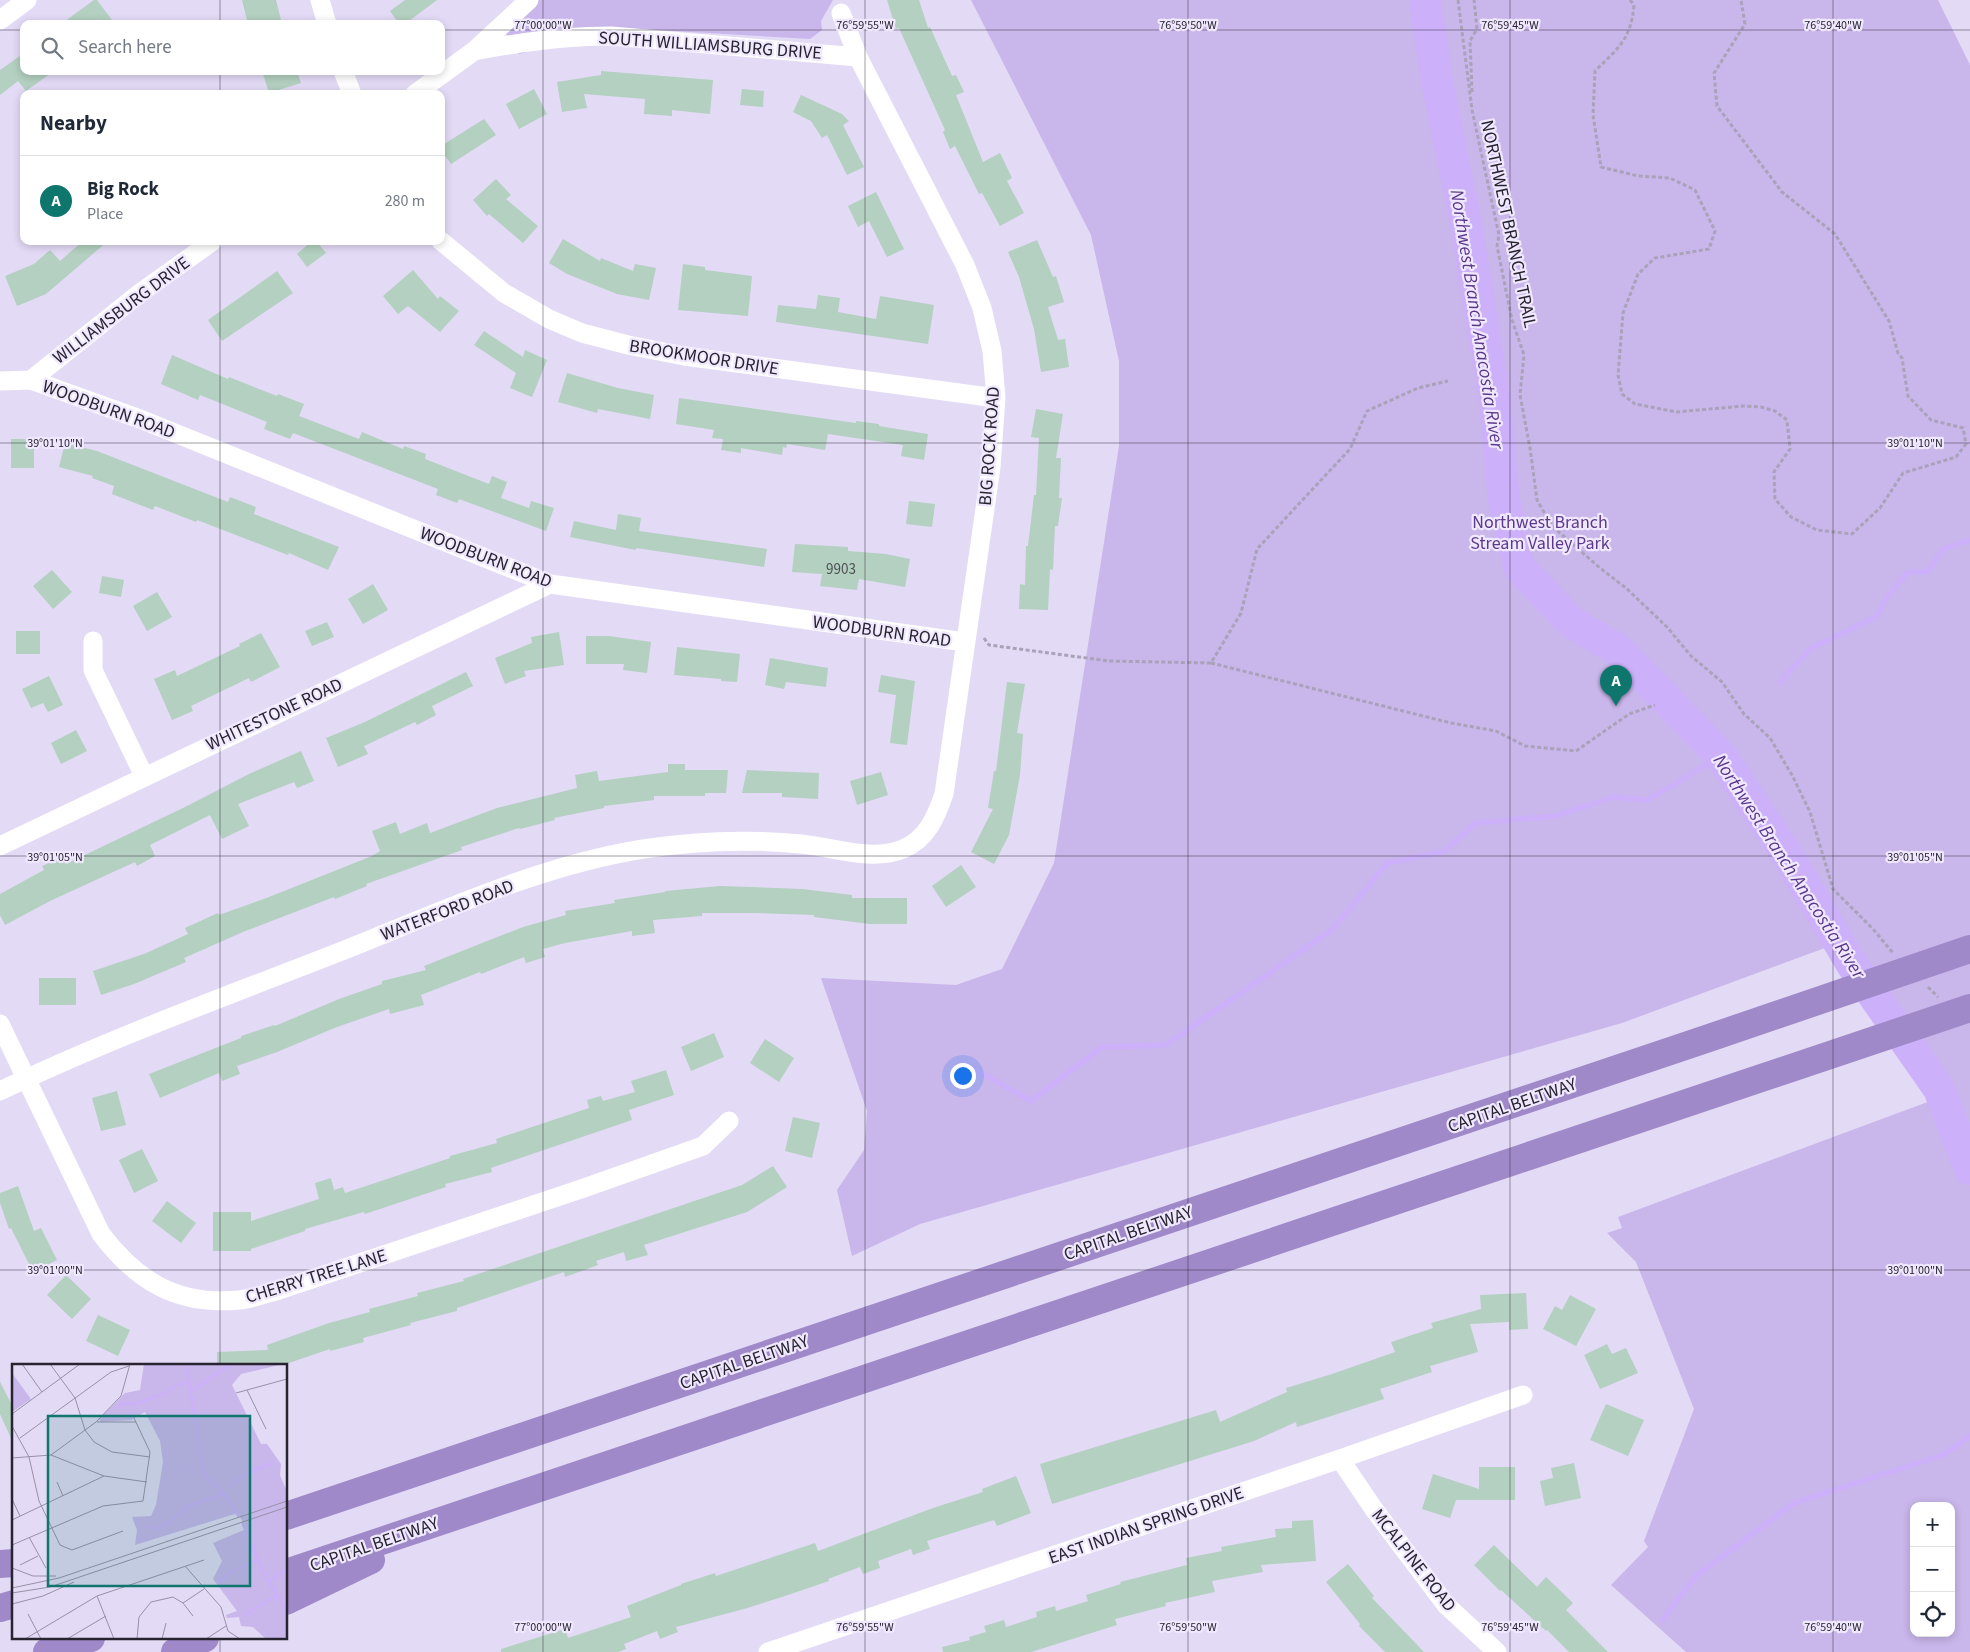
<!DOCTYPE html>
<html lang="en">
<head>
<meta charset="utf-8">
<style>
  :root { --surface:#fff; --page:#f2f2f3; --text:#1f2937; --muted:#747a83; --line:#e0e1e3; --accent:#0f766e }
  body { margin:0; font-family:"Source Sans 3",sans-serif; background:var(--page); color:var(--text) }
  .controls { position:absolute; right:15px; bottom:15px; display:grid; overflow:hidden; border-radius:10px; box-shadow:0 2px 8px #0003 }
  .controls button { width:45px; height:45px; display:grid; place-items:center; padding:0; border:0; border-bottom:1px solid var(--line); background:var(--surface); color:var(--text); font:25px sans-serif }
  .you { position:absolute; left:962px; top:1075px; width:18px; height:18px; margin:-12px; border:4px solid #fff; border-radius:50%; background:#1a73e8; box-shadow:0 0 0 8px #1a73e833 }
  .badge { display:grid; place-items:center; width:32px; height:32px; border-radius:50%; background:var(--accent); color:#fff; font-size:16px; font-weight:700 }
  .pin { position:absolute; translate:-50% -41px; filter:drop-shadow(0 1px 2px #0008) }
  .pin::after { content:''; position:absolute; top:26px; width:18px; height:15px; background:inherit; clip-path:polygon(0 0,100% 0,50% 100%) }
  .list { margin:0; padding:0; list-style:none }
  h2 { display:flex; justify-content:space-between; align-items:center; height:65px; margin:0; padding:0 20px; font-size:21px }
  h2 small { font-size:16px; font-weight:400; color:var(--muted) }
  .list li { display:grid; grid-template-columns:32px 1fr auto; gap:15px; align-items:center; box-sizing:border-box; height:90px; padding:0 20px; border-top:1px solid var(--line) }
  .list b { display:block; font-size:19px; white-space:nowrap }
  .list p { margin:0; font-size:16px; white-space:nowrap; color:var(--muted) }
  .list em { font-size:16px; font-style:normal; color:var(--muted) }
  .icon { flex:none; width:28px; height:28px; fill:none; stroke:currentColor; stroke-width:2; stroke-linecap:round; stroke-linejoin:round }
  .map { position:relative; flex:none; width:1970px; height:1652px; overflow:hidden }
  .search { position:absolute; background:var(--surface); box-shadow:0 2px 8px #0003; left:20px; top:20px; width:425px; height:55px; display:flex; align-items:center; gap:12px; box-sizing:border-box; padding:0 18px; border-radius:10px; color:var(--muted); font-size:19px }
  .panel { position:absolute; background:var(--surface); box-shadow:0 2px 8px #0003; left:20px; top:90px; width:425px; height:155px; border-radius:10px }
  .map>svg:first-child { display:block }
  .green { fill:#c9b6eb; fill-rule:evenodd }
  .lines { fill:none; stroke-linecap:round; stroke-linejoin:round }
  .stream { stroke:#ccb1fa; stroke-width:5.5 }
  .river { stroke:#ccb1fa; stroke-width:32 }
  .building { fill:#b3d0c0 }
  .path { stroke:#a9a2b9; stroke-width:3; stroke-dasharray:4 2.5; stroke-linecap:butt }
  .street { stroke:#fff; stroke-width:19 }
  .highway { stroke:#a089c9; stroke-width:28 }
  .ticks { fill:none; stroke:#28242f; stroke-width:1; stroke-opacity:0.45 }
  .labels { text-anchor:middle; stroke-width:4.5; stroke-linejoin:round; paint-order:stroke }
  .number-label { font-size:15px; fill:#4b4f53 }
  .street-label { font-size:18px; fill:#28242f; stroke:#f0e8ff }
  .park-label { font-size:18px; fill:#5d398c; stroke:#f0e8ff }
  .water-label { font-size:19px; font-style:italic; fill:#5b378a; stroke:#f0e8ff }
  .inset-river { fill:none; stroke:#ccb1fa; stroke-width:2.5 }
  .inset-road { fill:none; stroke:#9891a6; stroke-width:1 }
  .view { fill:#0f766e; fill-opacity:0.15; stroke:#0f766e; stroke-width:2.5 }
  .inset-edge { fill:none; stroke:#28242f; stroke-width:2.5 }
  .ticks-label { font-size:12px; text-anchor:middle; fill:#28242f; stroke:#f0e8ff; stroke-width:4.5; stroke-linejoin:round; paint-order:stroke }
</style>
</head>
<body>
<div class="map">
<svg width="1970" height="1652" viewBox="0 0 1970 1652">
  <rect width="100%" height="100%" fill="#e3daf6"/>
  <path class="green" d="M536,0H833L821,21L822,30L810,39L622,28L519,54L502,28Z
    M971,0H1938L1970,65V1652H1686L1611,1585L1648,1547L1644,1541L1694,1409L1636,1262L1607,1233L1622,1228L1618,1217L1933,1100L1852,938L1622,1023L920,1224L852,1256L837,1190L864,1150L867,1111L821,978L956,985L1002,969L1054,863L1119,446V361L1091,235ZM1914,1506H1951V1633H1914Z"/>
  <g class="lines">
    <path class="stream" d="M1780,682L1810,649L1876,617L1887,597L1908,572H1927L1943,549L1970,540
      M965,1064L1031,1101L1102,1047L1166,1045L1333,929L1387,863L1443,852L1476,823L1555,816L1614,797L1648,800L1721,756
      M1662,1620L1696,1576L1794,1503L1943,1455L1970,1436"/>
    <path class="river" d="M1425,0L1437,81L1466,224L1495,403L1504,501L1519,567L1571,622L1618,650L1721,756L1791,861L1851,963L1939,1089L1970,1169"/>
  </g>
  <path class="building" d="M94,0H97L115,24H61Z
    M242,0H276L282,24H248Z
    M405,0H437L405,24H399L390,11Z
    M887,0H919L928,28L930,27L952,76L956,75L964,92L956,95L983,162L1000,153L1012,178L1007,181L1024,213L1000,226L982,193L979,194L955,146L950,149L943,132L945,130L899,28L896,29Z
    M24,53V71H54L26,91L18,81L0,95V70Z
    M262,71H297L301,83L269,93Z
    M601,71L713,80L710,114L672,110V116L644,114L645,99L584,94L587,108L562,112L557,82L601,75Z
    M534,89L547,114L519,129L506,104Z
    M742,89L764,91L763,107L740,105Z
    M801,95L842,114L849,121L843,125L864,167L847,175L827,135L822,138L811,121L793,112Z
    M484,119L496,135L451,164L441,150V146Z
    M496,179L511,195L506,199L538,226L523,243L489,214L487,216L473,200Z
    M876,192L904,249L887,257L869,221L858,227L848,206Z
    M563,239L600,261L601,258L633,271L635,264L656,268L649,300L617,294L567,274L549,263Z
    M1037,240L1053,277L1056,276L1064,302L1048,307L1058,340L1065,339L1069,367L1041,372L1034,329L1019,277L1008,252Z
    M83,241H108L46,294L17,306L5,276L34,264L50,250L60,261Z
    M312,241H316L326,253L307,267L297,254Z
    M683,264L705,267V270L752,276L748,316L678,310Z
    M413,270L438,299L440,296L459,311L440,332L408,306L398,314L383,296Z
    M277,271L293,293L222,341L208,320Z
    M818,295L840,298L838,312L876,319L880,296L934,305L928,344L776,322L778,305L816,309Z
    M484,331L523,357L525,350L547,360L532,397L510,388L516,373L474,345Z
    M172,355L228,379L229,377L277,396L278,394L304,404L299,416L359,439L362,432L403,449L404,446L426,454L425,459L489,484L492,476L507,482L501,498L529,508L531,501L554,508L546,531L459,499L457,503L436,495L438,489L293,433L290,439L264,429L267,422L200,395L198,400L161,384Z
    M567,373L618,388L654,395L650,419L598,409L597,413L558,402Z
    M679,398L856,423V421L879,424V426L928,434L924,460L901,456L903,445L828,434L825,450L787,444L786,448L783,447L782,455L741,448V453L721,450L723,439L712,438L714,430L676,424Z
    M1036,409L1063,414L1056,458H1061L1059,498H1062L1058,526H1055L1053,570L1050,569L1048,610L1019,609L1020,584L1025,585L1026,546H1028L1034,495H1036L1039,438L1031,437Z
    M11,439H34V468H11Z
    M65,443L97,451L228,502L230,497L256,507L254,514L339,547L328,570L289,553L288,555L197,520L196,522L155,506L153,510L112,494L114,486L92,478L93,476L59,467Z
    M909,501L935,504L932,527L906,524Z
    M618,514L641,518L639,531L767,549L764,567L636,548V550L570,537L574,521L616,530Z
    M795,544L848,547V551L886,554L910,559L905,587L859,579L857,590L820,586L822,574L792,572Z
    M52,570L72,592L53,609L33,586Z
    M102,576L124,580L121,597L99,593Z
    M373,584L388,610L363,624L348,599Z
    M157,592L172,617L147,631L133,606Z
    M327,622L334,637L312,646L305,631Z
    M16,631H40V654H16Z
    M559,632L564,665L524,671L526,676L505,684L495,658L532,643L531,637Z
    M261,633L280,667L251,682L249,678L191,706L193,711L172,720L154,679L175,670L177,676L240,646L239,644Z
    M586,636H609L651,642L647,673L623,670L624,664H586Z
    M677,647L740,654L737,682L721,681V679L674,675Z
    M770,658L828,668L826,687L786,682L784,689L765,685Z
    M466,672L473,686L432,706L436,715L417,725L415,722L364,746L368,754L338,767L326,738L365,722Z
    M881,675L915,681L907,745L890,743L896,695L878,692Z
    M49,676L63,705L48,712L43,703L31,708L22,689Z
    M1007,682L1025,684L1017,733L1023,734L1020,775L1009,835L994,864L971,852L993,809L988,808L994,771H996Z
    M76,730L87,751L61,764L51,743Z
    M301,751L314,781L297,788L294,782L238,804L249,826L222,839L210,815L150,845L155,856L137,866L135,862L50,901L5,925L0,915V894L44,870L42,866L63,857L66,864L185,807L249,774Z
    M668,764H685V770H728L726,793H705V796H654V800L604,806V808L554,818L555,820L520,829L519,828L461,847L462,850L366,884L367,886L335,899L334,897L243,932L184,958L186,962L134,984L101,995L93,971L144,954L188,934L185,928L218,913L219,915L269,897L372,856L380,851L372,831L396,822L400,834L427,823L430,833L497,808L577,788L575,775L597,771L599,781L668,772Z
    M747,770L819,773L818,799L782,797V793H742Z
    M881,772L888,795L857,805L850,781Z
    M961,865L976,887L946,907L932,886Z
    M720,886L802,889L852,895V898H907V924H870L814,917V915L758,913H702V916L653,920L655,933L632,936V931L565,943L543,949L545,957L526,963L524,957L481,974L480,972L421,995L424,1005L390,1014L389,1009L337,1027L277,1052L237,1066L240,1074L222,1081L219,1073L160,1098L149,1074L241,1038V1036L274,1025L275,1026L339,999L382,984V981L426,970L424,966L523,927L566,915L565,911L615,903L614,900L665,892V891Z
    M39,978H76V1005H39Z
    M714,1033L724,1057L691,1071L681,1047Z
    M765,1039L794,1058L779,1082L750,1063Z
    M666,1070L674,1095L629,1110L632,1120L491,1168L492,1172L445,1184L446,1187L365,1214L364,1212L305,1229V1231L251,1249V1251H213V1212H251V1221L319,1199L315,1183L331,1178L334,1190L343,1187L345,1193L450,1158V1156L497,1143L496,1139L589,1108L587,1100L601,1096L603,1101L635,1092L631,1081Z
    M117,1091L126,1125L101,1131L92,1098Z
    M793,1117L820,1123L812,1158L785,1151Z
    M142,1149L158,1181L134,1193L119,1160Z
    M773,1166L787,1187L747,1212L644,1245L648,1255L626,1261L624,1252L596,1261L598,1265L565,1277L564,1272L457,1308V1311L410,1323L411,1325L363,1338L364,1342L330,1351V1349L280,1366H217V1352L268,1350L267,1345L329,1323L370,1312L369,1309L418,1296L417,1293L464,1281L463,1279L742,1185Z
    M18,1186L34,1231L41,1228L57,1260L33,1272L11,1228L9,1229L0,1203V1193Z
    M167,1201L196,1223L181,1243L152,1221Z
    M66,1275L91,1299L72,1319L47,1295Z
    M1526,1293L1528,1329L1509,1330V1322L1470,1324L1478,1352L1430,1366L1432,1372L1380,1389L1384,1399L1297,1427L1296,1422L1254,1441L1052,1504L1040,1464L1216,1410L1220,1422L1287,1392L1286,1388L1332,1374L1395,1352L1391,1342L1433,1328L1431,1323L1481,1309L1480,1295Z
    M1570,1295L1596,1309L1576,1346L1543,1329L1555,1306L1562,1310Z
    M98,1315L130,1330L118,1356L86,1341Z
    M1607,1344L1612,1354L1626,1348L1638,1373L1600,1389L1584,1355Z
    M0,1382L14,1409V1445L0,1414Z
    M1606,1404L1644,1420L1628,1456L1590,1440Z
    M1574,1463L1581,1498L1545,1506L1540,1481L1553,1478L1551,1468Z
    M1479,1467H1515V1500H1456L1450,1518L1422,1509L1433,1474L1479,1489Z
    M1016,1476L1031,1513L997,1526L994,1520L927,1541L930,1549L913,1555L911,1549L878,1561L880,1568L863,1574L860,1567L828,1579L829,1581L785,1596L744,1609L676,1627L678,1632L660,1639L657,1631L624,1644L626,1649L618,1652H501V1649L565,1629L568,1638L631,1617L627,1606L681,1585V1584L715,1573L716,1576L815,1543L818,1551L933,1508L983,1492L982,1489Z
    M1313,1520L1316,1561L1261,1565L1263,1572L1212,1581L1215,1592L1165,1603L1166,1606L1115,1619L1117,1625L1031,1652H943L942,1647L970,1640L969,1637L986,1632L984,1626L1004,1620L1006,1627L1037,1617L1036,1612L1055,1606L1056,1611L1088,1601L1086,1595L1121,1584L1120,1582L1187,1565L1186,1558L1222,1551L1221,1547L1276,1537L1275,1529L1292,1528V1521Z
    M1494,1545L1537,1587L1546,1577L1573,1603L1566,1610L1608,1652H1569L1547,1630L1546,1631L1501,1590L1500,1591L1474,1565Z
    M1348,1564L1374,1596L1372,1598L1424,1652H1385L1359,1626L1360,1624L1326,1582Z"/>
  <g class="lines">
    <path class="path" d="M1458,0L1472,110L1499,235L1497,246L1512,320L1524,355L1520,395L1530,448L1537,500L1552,526L1600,568L1626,588L1667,627L1691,656L1722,682L1744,714L1770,738L1792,775L1810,812L1833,889L1873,929L1893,953
      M1630,0L1634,5C1631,40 1618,48 1595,71L1593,115L1601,167L1638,176L1670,178L1695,190L1715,231L1709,249L1655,258L1638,274L1623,313L1618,375L1622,394L1635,404L1676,412L1744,406L1761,407L1775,411L1787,420L1790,449L1774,472L1775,499L1791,517L1817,530L1852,534L1880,508L1903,473L1956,457L1966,444L1963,428L1931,420L1908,396L1902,358L1898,353L1889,321L1835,234L1782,192L1717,106L1714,73L1745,24L1741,0
      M1472,92L1470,41L1477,29L1474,0
      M984,638L989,645L1109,661L1211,663L1241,613L1257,549L1350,449L1367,411L1418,388L1448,381
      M1211,663L1451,723L1496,731L1525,746L1576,751L1629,714L1655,705
      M1928,987L1938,997"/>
    <path class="street" d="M320,0L327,24
      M0,20L27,0
      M474,51C521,42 563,36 611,36L858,57
      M343,71L352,94
      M415,94L474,51L529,0
      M441,241L504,293L549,319L582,333L628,345L684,356L996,398
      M31,380L140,419L550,584L965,642
      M0,381L31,380L140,293L213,241
      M93,641V670L144,776
      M0,846L550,584
      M0,1024L101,1234C137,1281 177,1306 239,1300C251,1299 264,1294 276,1291L584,1188L703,1146L729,1121
      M0,1091C111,1038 227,996 342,951C440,912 538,866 643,849C695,841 749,839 801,844C833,847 872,862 903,849C927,839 936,817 944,794L991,467L996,398L992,351L982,308L965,265L858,57L841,13
      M1340,1459L1373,1508L1446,1605L1497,1652
      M768,1652L1340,1459L1523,1395"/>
    <path class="highway" d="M286,1516L1712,1037L1970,949
      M0,1564L14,1563
      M286,1573L1970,1008
      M286,1601L371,1560
      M0,1608L14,1604
      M47,1652L91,1638
      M175,1652L205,1638"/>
  </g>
  <path class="ticks" d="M220,0V24M543,0V1652M865,0V1652M1188,0V1652M1510,0V1652M1833,0V1652M0,30H24M441,30H1970M220,71V94M220,241V1366M0,443H1970M0,856H1970M0,1270H1970M220,1638V1652"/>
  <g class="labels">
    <g class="number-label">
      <text x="841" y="574">9903</text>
    </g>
    <g class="street-label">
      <text transform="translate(710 45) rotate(4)" y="6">SOUTH WILLIAMSBURG DRIVE</text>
      <text transform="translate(1509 224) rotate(78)" y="6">NORTHWEST BRANCH TRAIL</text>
      <text transform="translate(121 310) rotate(-37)" y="6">WILLIAMSBURG DRIVE</text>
      <text transform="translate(704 357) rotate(9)" y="6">BROOKMOOR DRIVE</text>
      <text transform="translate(109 409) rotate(20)" y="6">WOODBURN ROAD</text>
      <text transform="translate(989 446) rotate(-86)" y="6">BIG ROCK ROAD</text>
      <text transform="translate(486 557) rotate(21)" y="6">WOODBURN ROAD</text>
      <text transform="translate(882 631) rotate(8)" y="6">WOODBURN ROAD</text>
      <text transform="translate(274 714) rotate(-25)" y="6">WHITESTONE ROAD</text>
      <text transform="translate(447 910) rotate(-21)" y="6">WATERFORD ROAD</text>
      <text transform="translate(1512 1105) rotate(-19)" y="6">CAPITAL BELTWAY</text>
      <text transform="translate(1128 1233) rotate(-19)" y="6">CAPITAL BELTWAY</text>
      <text transform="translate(316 1276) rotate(-17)" y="6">CHERRY TREE LANE</text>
      <text transform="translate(744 1362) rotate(-19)" y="6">CAPITAL BELTWAY</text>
      <text transform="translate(1146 1525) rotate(-19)" y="6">EAST INDIAN SPRING DRIVE</text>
      <text transform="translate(374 1544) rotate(-19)" y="6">CAPITAL BELTWAY</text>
      <text transform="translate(1414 1560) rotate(52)" y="6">MCALPINE ROAD</text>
    </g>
    <g class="park-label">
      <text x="1540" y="528">Northwest Branch<tspan x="1540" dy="21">Stream Valley Park</tspan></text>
    </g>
    <g class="water-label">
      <text transform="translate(1478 319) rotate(81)" y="7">Northwest Branch Anacostia River</text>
      <text transform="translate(1790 866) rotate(57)" y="7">Northwest Branch Anacostia River</text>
    </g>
  </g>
  <g transform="translate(12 1364)">
    <rect width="275" height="275" fill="#e3daf6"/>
    <path d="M132,0H271L229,10L220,21L249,80H255L269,100L268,111L275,128V275H254L241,263L229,262L227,253L215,254L214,251L225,247L201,215L210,197L201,179L234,165L226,149L123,181L125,166L120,153L139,152L144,141L151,98L148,77L133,48L119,56L89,58L87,55L113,29L128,26ZM0,9L19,35L0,48Z" fill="#c9b6eb"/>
    <path class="inset-river" d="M174,0L192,111L212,130L227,153M179,27L219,0M105,44L111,39L124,40L154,29L165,21L178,18M218,122L235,109L261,99M230,158L251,208L275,247M135,162L142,165L155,160L178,141L212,130M256,218L275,205M206,219L220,207L246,196M231,252L265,231"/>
    <path class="inset-road" d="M10,0L30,28M38,0L63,34L73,66L82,78L100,88L138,93M235,26L254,65M224,29L275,15M0,50L68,0M85,58H124M0,62L17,93L27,137L48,181L60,186L111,167M8,74L99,8L117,2M39,91L92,112L135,118M0,94L39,91L84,58L109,32L118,0M45,118L51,132M0,135L8,152M0,156L92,112M17,173L34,204M0,181L91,142L131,137L138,88L122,54M8,201L26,192M173,202L209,243L216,267L228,275M0,204L21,212H44M0,224L47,214L275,137M0,229L38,223L275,143M85,232L102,275M171,239L192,225M0,240L31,232L62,218M16,250L29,275M13,275L85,232L192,196M55,275L94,252M125,275L127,253L139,238L161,233L171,239L181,252M150,275L154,259M194,275L214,262"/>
    <path class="view" d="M36,52H238V222H36Z"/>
    <rect width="275" height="275" class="inset-edge"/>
  </g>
  <g class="ticks-label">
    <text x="543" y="29">77°00'00"W</text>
    <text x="865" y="29">76°59'55"W</text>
    <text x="1188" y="29">76°59'50"W</text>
    <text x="1510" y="29">76°59'45"W</text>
    <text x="1833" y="29">76°59'40"W</text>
    <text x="55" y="447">39°01'10"N</text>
    <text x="1915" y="447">39°01'10"N</text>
    <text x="55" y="861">39°01'05"N</text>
    <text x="1915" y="861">39°01'05"N</text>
    <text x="55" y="1274">39°01'00"N</text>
    <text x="1915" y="1274">39°01'00"N</text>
    <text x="543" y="1631">77°00'00"W</text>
    <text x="865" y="1631">76°59'55"W</text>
    <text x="1188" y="1631">76°59'50"W</text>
    <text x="1510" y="1631">76°59'45"W</text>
    <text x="1833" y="1631">76°59'40"W</text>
  </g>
</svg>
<div class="controls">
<button>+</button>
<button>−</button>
<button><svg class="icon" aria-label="locate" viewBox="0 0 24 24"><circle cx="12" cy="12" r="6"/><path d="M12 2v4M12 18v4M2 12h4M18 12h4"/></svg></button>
</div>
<div class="you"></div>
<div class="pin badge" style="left:1616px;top:706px">A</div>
<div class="search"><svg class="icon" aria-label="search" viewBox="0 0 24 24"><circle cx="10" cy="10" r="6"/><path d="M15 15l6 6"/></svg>Search here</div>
<section class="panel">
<h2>Nearby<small></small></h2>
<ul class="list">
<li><span class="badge">A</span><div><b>Big Rock</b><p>Place</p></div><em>280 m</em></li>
</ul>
</section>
</div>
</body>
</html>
